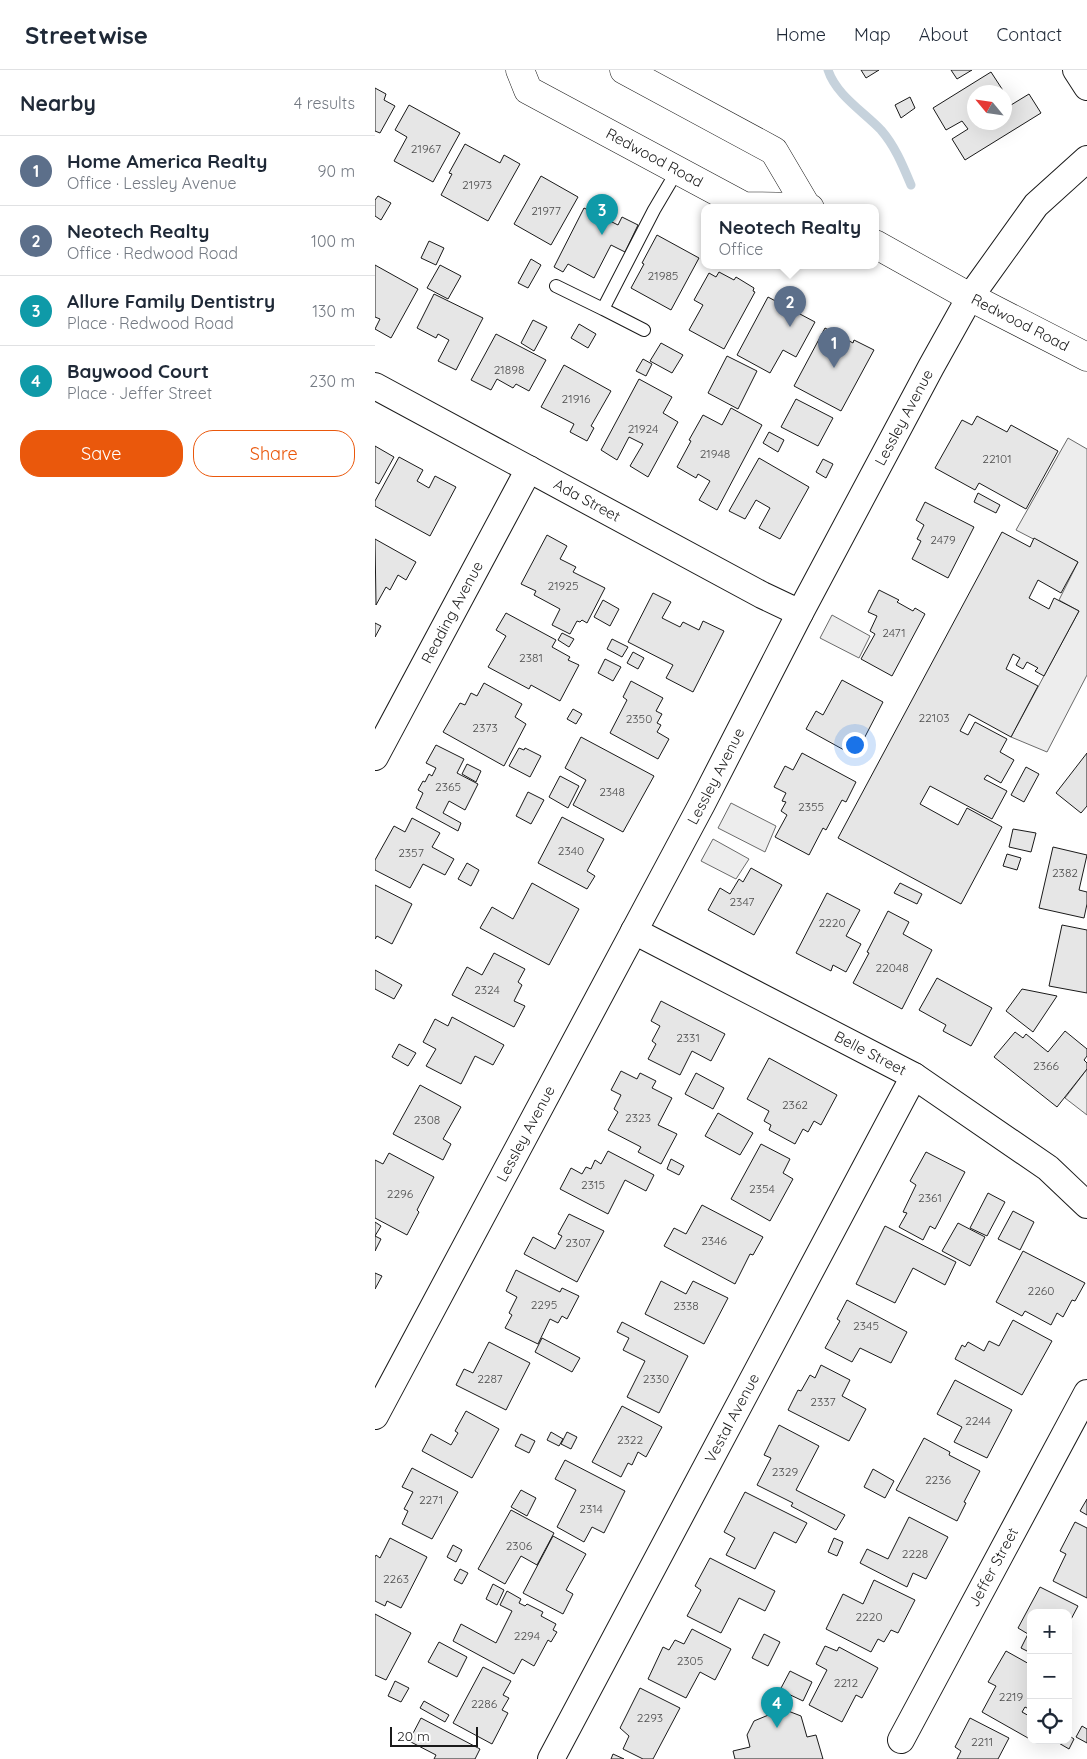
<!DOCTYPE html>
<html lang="en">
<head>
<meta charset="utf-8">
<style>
  :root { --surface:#fff; --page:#f6f6f7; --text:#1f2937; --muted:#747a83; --line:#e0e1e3; --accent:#ea580c }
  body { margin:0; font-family:Quicksand,sans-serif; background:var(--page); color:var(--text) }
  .controls { position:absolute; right:15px; bottom:15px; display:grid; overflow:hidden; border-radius:10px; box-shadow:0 5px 20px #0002 }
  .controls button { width:45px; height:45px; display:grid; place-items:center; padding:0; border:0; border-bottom:1px solid var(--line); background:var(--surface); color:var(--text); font:25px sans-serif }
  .compass { position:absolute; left:592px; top:15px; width:45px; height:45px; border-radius:50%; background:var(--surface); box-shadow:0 5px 20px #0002; rotate:299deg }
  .scale { position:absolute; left:15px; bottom:12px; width:88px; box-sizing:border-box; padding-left:5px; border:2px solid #1a1a1a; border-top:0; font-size:14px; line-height:18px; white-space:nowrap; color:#1a1a1a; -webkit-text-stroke:4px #fff; paint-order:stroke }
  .you { position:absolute; left:479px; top:674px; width:18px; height:18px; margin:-12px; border:4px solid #fff; border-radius:50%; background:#1a73e8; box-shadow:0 0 0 8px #1a73e833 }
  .badge { display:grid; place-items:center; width:32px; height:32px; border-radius:50%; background:var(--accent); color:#fff; font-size:16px; font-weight:700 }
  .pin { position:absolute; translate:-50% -41px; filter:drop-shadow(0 1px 2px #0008) }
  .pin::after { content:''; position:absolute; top:26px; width:18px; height:15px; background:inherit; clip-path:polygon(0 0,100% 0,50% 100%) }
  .popup { position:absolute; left:326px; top:134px; width:178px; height:65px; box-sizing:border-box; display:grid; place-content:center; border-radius:10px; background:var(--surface); filter:drop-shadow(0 1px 4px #0005); font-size:16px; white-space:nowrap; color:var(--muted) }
  .popup b { font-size:19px; color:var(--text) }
  .popup::after { content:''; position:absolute; left:50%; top:100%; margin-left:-10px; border:10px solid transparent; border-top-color:var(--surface) }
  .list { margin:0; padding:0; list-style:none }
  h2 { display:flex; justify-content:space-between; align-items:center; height:65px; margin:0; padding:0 20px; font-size:21px }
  h2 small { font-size:16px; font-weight:400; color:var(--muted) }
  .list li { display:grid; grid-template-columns:32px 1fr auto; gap:15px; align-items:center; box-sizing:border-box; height:70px; padding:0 20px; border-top:1px solid var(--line) }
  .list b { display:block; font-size:19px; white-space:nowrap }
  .list p { margin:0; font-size:16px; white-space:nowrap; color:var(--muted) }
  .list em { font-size:16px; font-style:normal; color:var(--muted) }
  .actions { display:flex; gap:10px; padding:15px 20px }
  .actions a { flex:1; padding:11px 0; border:1px solid var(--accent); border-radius:20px; text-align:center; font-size:18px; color:var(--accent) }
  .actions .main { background:var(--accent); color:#fff }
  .icon { flex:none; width:28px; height:28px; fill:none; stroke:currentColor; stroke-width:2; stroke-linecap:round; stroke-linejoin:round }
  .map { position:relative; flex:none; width:712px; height:1689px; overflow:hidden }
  header { display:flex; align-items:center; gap:30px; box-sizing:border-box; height:70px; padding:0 25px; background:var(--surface); border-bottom:1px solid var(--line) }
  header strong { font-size:24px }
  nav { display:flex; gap:28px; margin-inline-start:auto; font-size:18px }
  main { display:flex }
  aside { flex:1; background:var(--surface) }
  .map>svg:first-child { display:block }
  .parking { fill:#ededed; stroke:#6a6a6a }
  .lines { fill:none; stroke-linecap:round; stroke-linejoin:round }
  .stream { stroke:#c6d2dc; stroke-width:9 }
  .building { fill:#e6e6e6; stroke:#1a1a1a }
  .lane-casing { stroke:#1a1a1a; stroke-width:14 }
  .street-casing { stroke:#1a1a1a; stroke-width:28 }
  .secondary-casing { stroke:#1a1a1a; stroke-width:29 }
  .lane { stroke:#fff; stroke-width:12 }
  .street { stroke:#fff; stroke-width:26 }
  .secondary { stroke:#fff; stroke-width:28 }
  .labels { text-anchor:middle; stroke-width:4; stroke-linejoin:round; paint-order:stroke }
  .number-label { font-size:12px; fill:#4d4d4d }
  .street-label { font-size:15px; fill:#1a1a1a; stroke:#fff }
</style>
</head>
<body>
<header>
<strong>Streetwise</strong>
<nav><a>Home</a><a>Map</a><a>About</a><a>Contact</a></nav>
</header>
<main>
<aside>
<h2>Nearby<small>4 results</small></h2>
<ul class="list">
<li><span class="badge" style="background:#5c6f8a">1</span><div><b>Home America Realty</b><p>Office · Lessley Avenue</p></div><em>90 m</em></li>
<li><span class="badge" style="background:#5c6f8a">2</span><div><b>Neotech Realty</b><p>Office · Redwood Road</p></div><em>100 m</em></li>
<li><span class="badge" style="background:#0f9aa8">3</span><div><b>Allure Family Dentistry</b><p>Place · Redwood Road</p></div><em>130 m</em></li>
<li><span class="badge" style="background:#0f9aa8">4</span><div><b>Baywood Court</b><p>Place · Jeffer Street</p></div><em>230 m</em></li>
</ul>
<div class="actions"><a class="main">Save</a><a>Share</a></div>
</aside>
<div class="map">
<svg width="712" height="1689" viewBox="0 0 712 1689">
  <rect width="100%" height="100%" fill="#fff"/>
  <path class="parking" d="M693,368L712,379V605L672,682L636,667L704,541L684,530L703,492L641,460Z
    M457,545L495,566L484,588L445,568Z
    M356,733L401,756L390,782L343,758Z
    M338,769L374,789L361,809L326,791Z
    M712,999V1045L690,1028Z"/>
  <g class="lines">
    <path class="stream" d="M453,0C461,25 489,42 506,60C520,76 528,96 536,115"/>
  </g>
  <path class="building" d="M486,0H504L491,8Z
    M576,0H597L582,9Z
    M616,2L629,22H600V52H630V24L636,35L654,24L666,43L590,90L577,69L593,59L587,51L571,60L558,38Z
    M0,18L11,24L9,30L20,36L5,63L0,61Z
    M535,27L540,38L526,48L520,35Z
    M34,35L85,63L58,112L19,91L32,67L20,60Z
    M90,74L125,93L129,85L145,94L113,151L66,125L77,104L74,103Z
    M166,106L203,127L176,175L139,154Z
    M3,126L16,133L6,150L0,146V130Z
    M209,138L243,155L247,147L263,155L250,182L236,175L219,208L193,194L188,202L179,197Z
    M282,165L324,188L296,240L256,218L269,194L267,193Z
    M54,171L69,178L61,195L46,188Z
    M156,189L166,195L153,218L143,213Z
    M0,195L43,219L16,268L0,259L5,249L0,247Z
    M65,195L86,206L73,229L52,218Z
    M344,202L359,210L361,207L379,218L378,221L380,222L349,279L314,260L328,235L319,230L334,203L341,207Z
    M59,224L108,248L81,300L63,291L74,270L63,264L61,268L42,258Z
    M393,227L440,252L421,287L408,280L395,303L362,285Z
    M158,250L172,257L159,281L146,273Z
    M204,254L221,264L213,278L196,268Z
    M450,258L478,273L479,270L499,280L466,341L419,316Z
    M121,264L171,290L154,321L141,314L138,318L122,309L116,320L96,310Z
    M286,273L308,285L297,303L275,291Z
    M352,286L382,301L363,339L333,323Z
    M268,289L277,294L271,306L261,301Z
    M189,295L236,321L216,356L219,358L212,371L195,362L199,354L166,337Z
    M264,309L297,327L288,343L303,352L273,407L255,396L268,374L254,367L242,390L226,380Z
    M421,329L458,348L443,376L406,357Z
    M356,338L387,355L342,440L324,430L335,411L323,404L321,408L302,397L316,371L314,370L328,345L347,355Z
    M602,346L632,362L636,355L683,381L651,439L604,413L600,420L560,398L587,350L597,355Z
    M394,362L409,370L403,382L388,373Z
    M0,376L19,387L4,414L0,412Z
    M24,387L48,400L42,411L54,418L60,406L81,417L55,466L0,436V431Z
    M384,388L434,417L405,469L384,458L395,438L381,430L370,449L354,441Z
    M448,389L458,394L451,408L441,402Z
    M603,423L625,435L621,443L599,432Z
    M550,432L599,457L573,508L537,489L546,471L542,469L549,455L541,450Z
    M627,462L655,477L659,468L703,492L686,523L663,510L654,528L674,539L679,528L704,541L669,606L660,601L663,598L652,592L648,599L641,595L645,588L638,584L631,599L663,616L636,667L594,644L585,661L593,665L600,652L632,669L625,682L639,690L626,713L612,705L609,709L632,721L617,749L555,716L545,734L583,755L592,738L627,757L586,834L463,768Z
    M172,465L192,476L185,489L201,497L198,502L230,518L212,553L207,550L205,552L202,551L195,564L177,555L185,539L159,525L161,521L146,514Z
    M0,469L41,492L31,510L23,505L15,520L11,517L1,535Z
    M504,520L524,530L522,532L538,541L540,538L550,544L517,606L486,589L500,564L495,561L502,546L493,542Z
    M278,523L296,532L287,548L305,557L308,552L324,560L328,551L349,561L318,622L291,608L298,595L253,572Z
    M228,530L244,539L235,556L219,547Z
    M131,543L181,570L177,577L195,587L193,590L204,595L185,631L156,615L154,619L113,597L131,566L121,560Z
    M0,553L6,556L0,567Z
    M187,563L199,569L194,577L183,570Z
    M237,569L253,577L247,587L232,579Z
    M258,582L269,588L263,599L252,593Z
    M230,589L246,597L238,611L223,603Z
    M467,610L508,632L480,686L431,659L441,641L448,645Z
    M256,611L288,628L281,641L287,644L282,653L286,655L282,662L294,669L283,689L235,663L252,630L248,627Z
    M109,613L147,634L140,647L151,654L129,696L68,662L85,633L90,635L96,623L102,626Z
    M198,639L207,644L201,654L192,649Z
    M206,667L279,706L248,762L198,735L211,710L190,698Z
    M61,675L89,689L82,703L103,714L90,740L74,731L68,743L86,753L83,761L41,738L48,723L43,720L48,711L50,712L54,704L57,706L61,698L51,693Z
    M144,678L149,680L150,678L166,686L155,707L134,696Z
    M427,683L481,712L471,732L467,730L451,760L448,758L434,785L400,767L412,745L406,741L411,732L407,731L411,723L399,717L410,696L418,700Z
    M712,683V736L706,743L681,723Z
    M92,694L106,701L101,712L87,704Z
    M651,697L664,704L649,732L636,725Z
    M185,706L204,716L193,738L174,727Z
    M153,722L169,730L156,754L141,746Z
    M187,747L229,769L212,801L220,806L212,819L163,793Z
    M37,748L65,763L57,777L79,789L70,805L48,794L35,818L0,800V790L19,756L30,762Z
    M638,759L661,763L656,782L634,777Z
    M678,777L712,785L704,820L712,822V834L709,848L664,838Z
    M632,784L646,788L642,800L628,796Z
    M92,793L104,800L96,816L83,809Z
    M376,798L407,815L379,865L333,840L345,818L355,824L364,809L368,812Z
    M157,813L204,839L174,895L105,858L117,837L138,849Z
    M525,813L547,824L542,834L519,823Z
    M0,815L37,834L17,874L2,866L0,869Z
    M452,823L485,840L471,866L486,874L471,902L458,895L456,901L421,883Z
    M513,841L534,852L528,864L557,880L527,939L478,913L494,883L492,882Z
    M687,855L712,860V923L674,916Z
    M119,883L150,899L143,912L147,915L139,931L150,936L139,957L77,925L92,897L107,905Z
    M0,900L27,915L19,929L0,919Z
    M562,908L617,938L596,976L568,961L571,955L544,940Z
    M647,919L682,926L658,962L631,941Z
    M286,931L350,964L336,991L317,981L305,1005L273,989L281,974L277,971L285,956L276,951Z
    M77,947L129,975L118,995L100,986L86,1014L51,996L61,979L48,972L60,949L73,956Z
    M690,961L712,979V986L709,990L712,993V999L682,1037L619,987L640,962L648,968L651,964L673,982Z
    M24,974L41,983L33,996L17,987Z
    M394,988L462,1025L446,1055L439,1051L433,1062L428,1059L420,1074L394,1060L396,1055L389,1051L394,1041L372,1029Z
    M246,1001L262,1009L265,1003L281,1011L277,1018L297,1028L283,1055L302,1064L286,1094L263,1082L266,1077L233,1060L243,1042L239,1039L246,1025L236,1020Z
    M321,1003L349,1018L338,1039L310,1024Z
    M45,1015L86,1037L68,1069L76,1074L68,1090L18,1064Z
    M343,1043L378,1063L365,1085L330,1066Z
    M386,1074L415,1089L408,1103L418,1109L395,1151L356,1129Z
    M233,1081L279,1105L271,1121L250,1110L233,1144L185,1119L196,1098L207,1104L211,1097L216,1099L220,1090L226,1094Z
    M551,1082L590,1102L560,1159L555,1156L548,1170L524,1157L532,1143L528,1142L541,1115L535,1111Z
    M14,1083L59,1107L42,1140L44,1142L32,1165L0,1148V1090L8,1094Z
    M296,1089L309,1096L304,1105L292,1099Z
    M613,1123L630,1132L612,1166L595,1158Z
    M327,1135L388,1167L378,1185L375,1184L360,1214L289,1176L299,1158L311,1164Z
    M638,1141L659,1152L645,1180L623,1169Z
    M194,1144L229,1161L202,1212L149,1184L158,1167L180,1179L187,1166L183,1164Z
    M0,1152L6,1156L0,1166L6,1169L0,1181Z
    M583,1153L610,1167L595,1196L567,1181Z
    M510,1156L581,1192L570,1215L538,1198L520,1233L481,1214Z
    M648,1181L710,1213L700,1231L697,1230L688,1247L682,1243L676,1255L650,1241L647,1246L621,1232Z
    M141,1200L185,1222L187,1218L204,1226L192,1249L187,1246L183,1253L175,1249L163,1274L130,1258L137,1245L134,1243L142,1227L131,1221Z
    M0,1203L7,1206L0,1219Z
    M286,1211L311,1224L318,1211L353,1228L329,1274L270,1244Z
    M472,1230L532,1262L516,1293L485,1278L477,1292L450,1278L465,1251L462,1249Z
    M638,1250L677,1271L647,1325L580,1289L587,1275L590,1277L593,1272L609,1281L614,1271L624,1276Z
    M247,1252L313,1286L284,1343L252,1327L270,1291L248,1280L254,1268L242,1262Z
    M167,1268L205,1288L197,1302L160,1282Z
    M114,1272L155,1293L131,1340L81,1315L89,1299L98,1303Z
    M446,1295L475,1310L467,1326L491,1339L474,1371L413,1340L423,1320L426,1321L435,1305L440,1308Z
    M580,1310L637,1340L612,1388L579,1372L587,1357L562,1344Z
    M247,1336L287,1357L271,1387L263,1382L257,1395L253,1393L246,1407L217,1392Z
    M91,1341L124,1359L97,1408L47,1381L56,1364L76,1375L83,1363L80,1361Z
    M404,1355L444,1376L421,1420L470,1445L461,1460L416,1436L418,1433L382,1415L396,1388L389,1385Z
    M176,1362L188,1369L184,1376L172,1370Z
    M192,1362L202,1367L196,1379L186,1374Z
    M146,1364L160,1371L154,1383L140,1376Z
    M549,1368L575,1382L574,1385L605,1401L589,1432L591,1433L582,1451L521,1420Z
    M190,1390L250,1421L229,1463L217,1457L209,1472L182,1457L201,1420L180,1409Z
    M37,1398L83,1422L57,1469L27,1454L33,1441L29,1439L38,1422L27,1417Z
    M498,1399L519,1411L510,1428L489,1417Z
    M146,1420L161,1428L152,1446L136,1437Z
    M370,1422L432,1453L421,1473L399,1462L380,1499L351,1485L360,1468L349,1462Z
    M712,1429V1445L705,1441Z
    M136,1440L179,1463L162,1495L146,1486L130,1514L103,1499Z
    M534,1447L573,1467L551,1509L538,1503L532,1517L485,1493L492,1479L513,1489Z
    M700,1452L712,1458V1528L678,1511L691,1484L685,1481Z
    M178,1466L211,1484L191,1520L198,1524L188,1544L148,1523Z
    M15,1468L52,1487L26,1538L12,1531L10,1536L0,1531V1487L1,1485L5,1488Z
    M459,1468L468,1472L462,1486L453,1482Z
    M78,1475L87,1480L81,1492L72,1487Z
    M335,1488L400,1521L390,1541L364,1528L346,1563L312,1546L326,1520L320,1516Z
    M85,1499L93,1503L87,1514L79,1510Z
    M499,1510L540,1530L523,1563L516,1560L509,1572L503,1569L496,1582L451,1559L468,1524L488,1534Z
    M118,1514L129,1520L122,1535L111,1529Z
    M665,1517L703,1536L693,1555V1543H656V1583L646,1578L653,1564L643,1558Z
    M132,1521L146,1529L144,1533L150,1536L152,1534L168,1542L166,1546L181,1554L178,1560L182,1562L176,1572L173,1570L159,1596L147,1589L139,1604L78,1571L86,1554L121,1573L137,1541L125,1535Z
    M0,1544L36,1563L11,1610L0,1605Z
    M317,1559L356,1579L340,1610L325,1602L311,1628L273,1609L288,1577L294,1580L300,1570L309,1574Z
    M389,1564L405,1572L393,1596L377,1588Z
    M64,1572L92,1587L82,1607L53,1592Z
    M450,1576L462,1581L464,1577L503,1598L487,1628L481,1625L467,1652L434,1635L452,1600L441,1594Z
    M631,1581L656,1595V1640L650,1637L647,1642L656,1647V1663L653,1668L607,1642L621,1616L613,1612Z
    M108,1597L136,1611L128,1625L134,1628L127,1640L133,1643L117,1674L78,1653Z
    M415,1601L437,1612L428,1631L405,1620Z
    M20,1611L34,1618L26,1632L13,1626Z
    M265,1618L305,1638L278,1689H268L248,1679L254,1666L245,1658Z
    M49,1631L74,1645L70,1652L45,1638Z
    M408,1639L426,1646L432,1667L441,1665L448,1689H360L358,1681L375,1677L372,1665L379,1651Z
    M46,1648L105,1679L100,1689H59L61,1685L34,1671Z
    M595,1648L634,1668L623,1689H582L586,1681L580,1677Z
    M707,1656L712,1659V1673L701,1667Z
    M693,1665L699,1669L694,1679L682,1672L683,1670H693Z
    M238,1684L249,1689H236Z"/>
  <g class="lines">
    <g class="lane-casing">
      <path id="lane" d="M181,216L228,239
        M269,260L228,239L279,140L302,101"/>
    </g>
    <g class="street-casing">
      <g id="street">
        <path d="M701,0L712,17"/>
        <path id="s1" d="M0,316L387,525L425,543"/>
        <path id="s2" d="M0,687L154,399"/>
        <path id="s3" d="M259,861L539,1006L673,1098L712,1135"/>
        <path id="s4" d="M0,1346L327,734L425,543L556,297L595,227L661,135L712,89"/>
        <path id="s5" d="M526,1670L712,1323"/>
        <path id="s6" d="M176,1689L539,1006"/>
      </g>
    </g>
    <g class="secondary-casing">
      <g id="secondary">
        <path id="s7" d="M145,0L153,20L369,136L432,137L435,138"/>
        <path d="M249,0L399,81L432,137"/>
        <path id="s8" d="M500,174L595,227L712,287"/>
      </g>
    </g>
    <use href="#lane" class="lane"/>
    <use href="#street" class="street"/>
    <use href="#secondary" class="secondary"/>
  </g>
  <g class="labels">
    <g class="number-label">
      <text x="51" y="83">21967</text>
      <text x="102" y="119">21973</text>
      <text x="171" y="145">21977</text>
      <text x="288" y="210">21985</text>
      <text x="134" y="304">21898</text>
      <text x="201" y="333">21916</text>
      <text x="268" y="363">21924</text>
      <text x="340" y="388">21948</text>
      <text x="622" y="393">22101</text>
      <text x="568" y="474">2479</text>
      <text x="188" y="520">21925</text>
      <text x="519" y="567">2471</text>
      <text x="156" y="592">2381</text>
      <text x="559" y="652">22103</text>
      <text x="264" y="653">2350</text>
      <text x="110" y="662">2373</text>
      <text x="73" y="721">2365</text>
      <text x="237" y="726">2348</text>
      <text x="436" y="741">2355</text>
      <text x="196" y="785">2340</text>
      <text x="36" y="787">2357</text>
      <text x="690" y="807">2382</text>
      <text x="367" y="836">2347</text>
      <text x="457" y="857">2220</text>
      <text x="517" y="902">22048</text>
      <text x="112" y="924">2324</text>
      <text x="313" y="972">2331</text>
      <text x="671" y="1000">2366</text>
      <text x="420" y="1039">2362</text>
      <text x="263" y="1052">2323</text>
      <text x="52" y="1054">2308</text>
      <text x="218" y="1119">2315</text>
      <text x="387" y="1123">2354</text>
      <text x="25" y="1128">2296</text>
      <text x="555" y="1132">2361</text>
      <text x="339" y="1175">2346</text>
      <text x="203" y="1177">2307</text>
      <text x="666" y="1225">2260</text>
      <text x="169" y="1239">2295</text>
      <text x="311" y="1240">2338</text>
      <text x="491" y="1260">2345</text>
      <text x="115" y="1313">2287</text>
      <text x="281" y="1313">2330</text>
      <text x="448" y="1336">2337</text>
      <text x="603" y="1355">2244</text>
      <text x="255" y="1374">2322</text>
      <text x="410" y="1406">2329</text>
      <text x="563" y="1414">2236</text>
      <text x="56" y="1434">2271</text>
      <text x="216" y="1443">2314</text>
      <text x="144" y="1480">2306</text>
      <text x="540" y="1488">2228</text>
      <text x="21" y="1513">2263</text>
      <text x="494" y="1551">2220</text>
      <text x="152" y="1570">2294</text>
      <text x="315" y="1595">2305</text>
      <text x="471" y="1617">2212</text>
      <text x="636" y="1631">2219</text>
      <text x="109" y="1638">2286</text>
      <text x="275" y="1652">2293</text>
      <text x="607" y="1676">2211</text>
    </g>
    <g class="street-label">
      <text dy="5" stroke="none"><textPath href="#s7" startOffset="165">Redwood Road</textPath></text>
      <text dy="5" stroke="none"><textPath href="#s8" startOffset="165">Redwood Road</textPath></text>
      <text dy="5" stroke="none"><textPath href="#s4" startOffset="1130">Lessley Avenue</textPath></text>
      <text dy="5" stroke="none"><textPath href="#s1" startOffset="241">Ada Street</textPath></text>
      <text dy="5" stroke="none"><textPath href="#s2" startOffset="164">Reading Avenue</textPath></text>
      <text dy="5" stroke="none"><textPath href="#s4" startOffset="725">Lessley Avenue</textPath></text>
      <text dy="5" stroke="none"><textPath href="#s3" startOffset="266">Belle Street</textPath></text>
      <text dy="5" stroke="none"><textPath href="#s4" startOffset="320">Lessley Avenue</textPath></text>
      <text dy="5" stroke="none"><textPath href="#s6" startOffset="386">Vestal Avenue</textPath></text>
      <text dy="5" stroke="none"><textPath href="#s5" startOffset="196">Jeffer Street</textPath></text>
    </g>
  </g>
</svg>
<div class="controls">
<button>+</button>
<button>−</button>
<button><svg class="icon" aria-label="locate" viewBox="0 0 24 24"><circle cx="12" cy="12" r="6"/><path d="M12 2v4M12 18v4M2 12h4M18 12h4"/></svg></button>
</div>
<svg class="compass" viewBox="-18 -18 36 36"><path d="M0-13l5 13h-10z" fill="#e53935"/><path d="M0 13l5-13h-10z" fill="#747a83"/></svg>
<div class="scale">20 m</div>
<div class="you"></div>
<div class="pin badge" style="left:459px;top:298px;background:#5c6f8a">1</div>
<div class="pin badge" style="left:415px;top:257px;background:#5c6f8a">2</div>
<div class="popup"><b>Neotech Realty</b>Office</div>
<div class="pin badge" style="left:227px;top:165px;background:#0f9aa8">3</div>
<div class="pin badge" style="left:402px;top:1658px;background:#0f9aa8">4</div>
</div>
</main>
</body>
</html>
